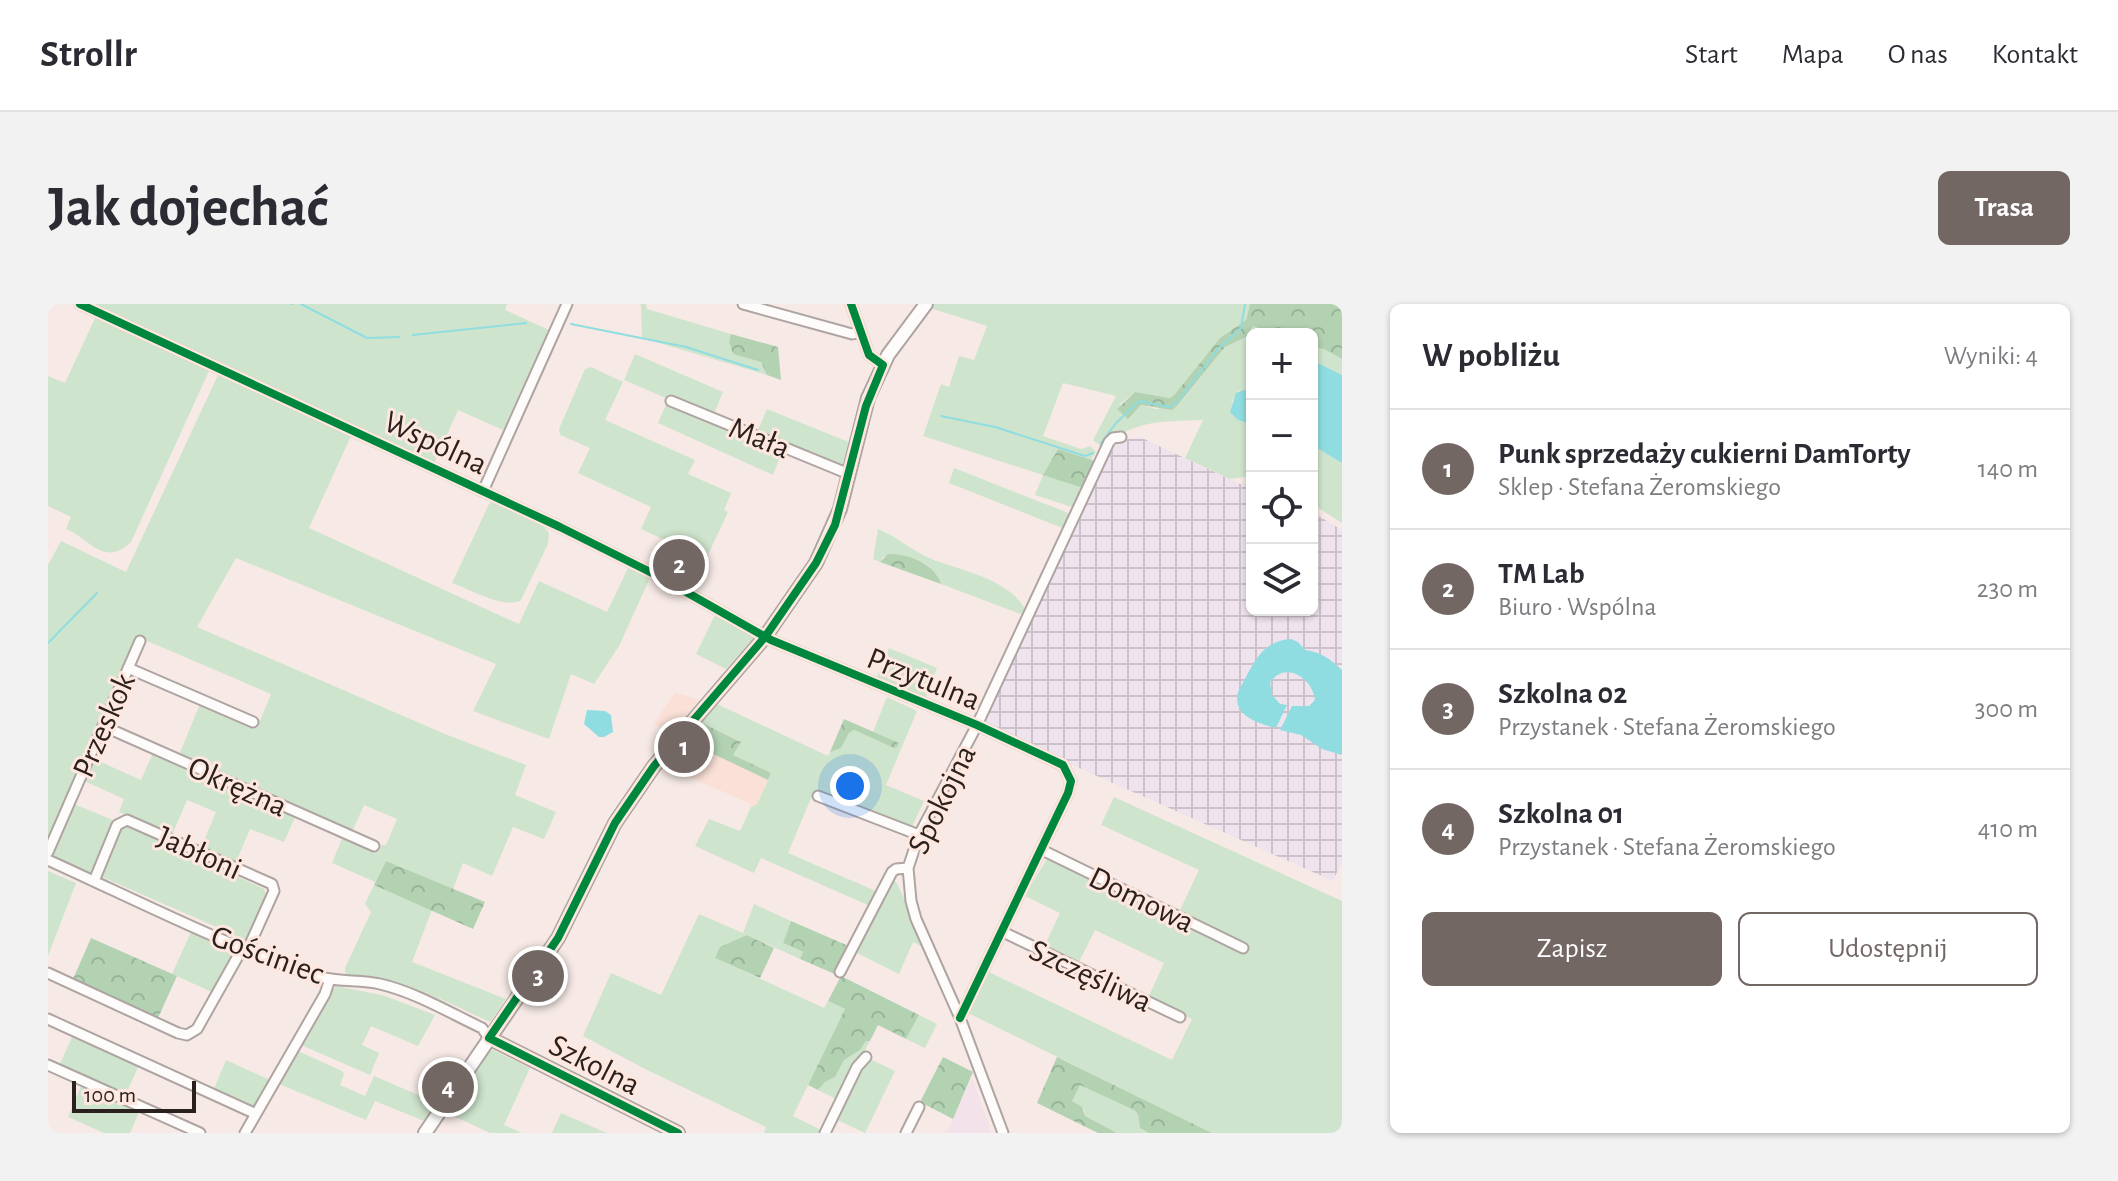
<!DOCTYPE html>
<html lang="pl">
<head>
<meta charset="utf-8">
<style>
  :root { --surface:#fff; --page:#f2f2f3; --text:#2b2b33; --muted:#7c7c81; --line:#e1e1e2; --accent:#726763 }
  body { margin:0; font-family:"Alegreya Sans",sans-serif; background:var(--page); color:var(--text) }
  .controls { position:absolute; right:24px; top:24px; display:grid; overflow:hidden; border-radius:12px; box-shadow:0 2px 6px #0004 }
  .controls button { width:72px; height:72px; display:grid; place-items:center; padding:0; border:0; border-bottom:2px solid var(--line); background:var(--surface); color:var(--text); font:40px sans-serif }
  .scale { position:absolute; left:24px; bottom:20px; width:124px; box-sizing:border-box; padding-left:8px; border:4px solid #2a201d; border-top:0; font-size:22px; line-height:28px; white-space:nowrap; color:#2a201d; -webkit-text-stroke:6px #fee7df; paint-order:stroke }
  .you { position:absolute; left:802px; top:482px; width:28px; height:28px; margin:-20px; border:6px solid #fff; border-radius:50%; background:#1a73e8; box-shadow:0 0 0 12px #1a73e833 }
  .badge { display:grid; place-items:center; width:52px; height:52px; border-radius:50%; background:var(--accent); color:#fff; font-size:26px; font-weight:700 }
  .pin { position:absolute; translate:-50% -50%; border:4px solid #fff; box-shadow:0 2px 8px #0006 }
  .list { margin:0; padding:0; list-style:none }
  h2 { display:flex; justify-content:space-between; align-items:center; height:104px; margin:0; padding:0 32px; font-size:34px }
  h2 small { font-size:26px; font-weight:400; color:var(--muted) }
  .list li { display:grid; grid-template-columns:52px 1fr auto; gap:24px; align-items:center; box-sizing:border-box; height:120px; padding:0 32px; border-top:2px solid var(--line) }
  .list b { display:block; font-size:30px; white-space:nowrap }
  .list p { margin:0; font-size:26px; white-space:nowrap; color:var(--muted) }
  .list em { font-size:26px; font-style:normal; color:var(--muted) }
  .actions { display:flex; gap:16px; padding:24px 32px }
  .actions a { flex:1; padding:18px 0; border:2px solid var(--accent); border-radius:12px; text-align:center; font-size:28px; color:var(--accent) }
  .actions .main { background:var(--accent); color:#fff }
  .icon { flex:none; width:44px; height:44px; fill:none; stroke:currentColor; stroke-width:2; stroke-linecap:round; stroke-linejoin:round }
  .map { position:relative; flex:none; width:1294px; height:829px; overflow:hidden; border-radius:12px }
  header { display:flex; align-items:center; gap:48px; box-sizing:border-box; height:112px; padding:0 40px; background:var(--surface); border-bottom:2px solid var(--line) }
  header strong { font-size:38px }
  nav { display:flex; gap:44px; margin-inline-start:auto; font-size:28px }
  .intro { display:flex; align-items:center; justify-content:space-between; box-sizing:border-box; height:192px; padding:0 48px }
  h1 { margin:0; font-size:56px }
  .button { padding:20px 36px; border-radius:12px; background:var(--accent); color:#fff; font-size:28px; font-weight:700 }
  main { display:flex; gap:48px; padding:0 48px }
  aside { flex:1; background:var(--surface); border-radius:12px; box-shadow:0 2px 6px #0004 }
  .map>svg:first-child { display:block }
  .built { fill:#fae0d7 }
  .industrial { fill:url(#industrial-grid) }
  .education { fill:#f3e2e9 }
  .green { fill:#cfe4cc }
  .forest { fill:url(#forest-crowns) }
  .water { fill:#8fdde0 }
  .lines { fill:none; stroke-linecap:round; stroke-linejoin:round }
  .stream { stroke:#8fdde0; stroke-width:2 }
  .minor-casing { stroke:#aea4a1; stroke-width:13 }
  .tertiary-casing { stroke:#aea4a1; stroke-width:16 }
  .minor { stroke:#fefcfb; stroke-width:9 }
  .tertiary { stroke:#fefcfb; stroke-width:12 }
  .cycleway-casing { stroke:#fee7df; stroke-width:13 }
  .cycleway { stroke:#00873e; stroke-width:8 }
  .labels { text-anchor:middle; stroke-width:6; stroke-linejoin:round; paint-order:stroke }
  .street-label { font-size:32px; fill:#2a201d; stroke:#fee7df }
</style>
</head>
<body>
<header>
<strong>Strollr</strong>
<nav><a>Start</a><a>Mapa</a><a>O nas</a><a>Kontakt</a></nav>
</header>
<div class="intro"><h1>Jak dojechać</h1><a class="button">Trasa</a></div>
<main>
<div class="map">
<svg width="1294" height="829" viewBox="0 0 1294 829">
  <defs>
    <pattern id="industrial-grid" width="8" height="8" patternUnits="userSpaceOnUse" patternTransform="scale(2)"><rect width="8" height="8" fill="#efe3ed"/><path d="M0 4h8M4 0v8" fill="none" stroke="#cdc2cb"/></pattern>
    <pattern id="forest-crowns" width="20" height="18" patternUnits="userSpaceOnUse" patternTransform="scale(2)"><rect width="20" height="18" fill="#b2d2b2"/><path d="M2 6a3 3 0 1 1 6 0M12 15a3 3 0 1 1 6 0" fill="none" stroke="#99b499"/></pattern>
  </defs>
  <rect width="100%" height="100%" fill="#f7eae6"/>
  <path class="built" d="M627,388L651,396L622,430L606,419Z
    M636,436L720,476L709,500L703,503L699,498L615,462Z"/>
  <path class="industrial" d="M1092,133L1192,180L1204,179V306H1264V208L1294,226V557L1285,577L1031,464L936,419L1043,187L1069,137Z"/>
  <path class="education" d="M924,774L944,829H898L905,815Z"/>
  <path class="green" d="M44,0H459L457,6L501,26L455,126L410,106L386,160Z
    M590,0H598L599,5L683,30L681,38L685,50L713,58L719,71L594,34L593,1Z
    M885,0H1202L1198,16L1172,34L1127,90L1122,94L1087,88L1072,100L1080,114L1093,101L1108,105L1130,102L1177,43L1198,33L1205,22L1225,30H1204V89L1190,87L1184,98L1190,116L1199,119L1204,128V172L1182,175L1137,154L1155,116C1112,118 1089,115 1054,143L1045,136L1068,92L1015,79L995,132L1033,145L1042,142L1048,148L1043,156L1010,145L996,170L1035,184L1027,201L1024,203L987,191L995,171L875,132L893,80L901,83L911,52L926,56L939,22L882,4Z
    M48,12L161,67L83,238C55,264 43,235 18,225L23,213L0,202V72L17,79Z
    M1264,44L1276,45L1294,55V71L1264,56Z
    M587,50L675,88L666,110L620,95L576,76Z
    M543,63L575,78L557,116L647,156L640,170L683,189L676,206L680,208L658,255L593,225L603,203L530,169L542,144L512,131L511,125L537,65Z
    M170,71L303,132L261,224L471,320L491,277L559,308L581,262L602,274L571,342L546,380L523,370L501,435L425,407L448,360L188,254L149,323L397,430L478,461L467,491L508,508L496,535L465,523L444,572L415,559L405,585L338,557L327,578L284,559L295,532L331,548L334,541H338L349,515L316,501L304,528L131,451L152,400L209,424L223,390L90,333L0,534V261L13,237L78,268Z
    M618,100H623L734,148L725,171L610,119Z
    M719,105L803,139L797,165L709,128Z
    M1264,141L1294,159V219L1264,200Z
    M906,164L1023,210L1017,225L901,179Z
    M444,198L493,219L501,229L500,240L473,296C458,306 421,285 404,279L441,200Z
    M830,225C848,232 862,245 879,253C911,267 959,273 977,305L975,311L893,280C887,257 856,247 835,253L832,258L825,255Z
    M668,309L707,332L678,365L648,350Z
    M841,344L889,364L877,396L828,375Z
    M839,393L869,407L838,481L876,497L863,525L766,487L740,549L830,588L822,602L713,554L706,569L647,542L661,515L692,527L703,503L709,500L723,470L685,451L692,437L652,418L669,400L780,452L782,448L792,444L801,429L806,426L846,444L851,439L825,428Z
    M105,449L248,511L236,538L202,525L188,558L153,544L168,508L139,496L124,531L71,508L76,495L34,476L44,454L93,476Z
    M1066,493L1294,597V829H1164L920,709L941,668L1124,756L1144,715L1100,694L1116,659L1047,626L1030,660L996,643L1012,609L977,592L1004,546L1132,606L1151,566L1053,521Z
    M24,499L67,517L44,572L5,556L2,551Z
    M79,520L187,567L186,571L216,585L219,594L204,629L198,636L52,572L74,521Z
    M0,567L28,579L0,652Z
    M845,575C853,581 870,630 876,644L865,638L851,670L805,647Z
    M326,581L384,606L364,658L458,695L442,718C398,698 347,669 298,671L297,664L323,608L317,600Z
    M706,600L743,617L735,639L756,649L752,655L699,631L667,654L776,704L780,697L797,705L745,812L775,827L774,829H716L718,823L599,766L535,732L563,669L613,691L651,610L695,629Z
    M144,626L188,646L164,688L124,670Z
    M288,682L334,691L387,711L370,742L323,722L314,741L331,749L322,771L253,741L274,701Z
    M871,711L889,720L877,744L858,735Z
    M25,731L91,761L77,792L11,762Z
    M818,737H822L790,796L770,786L796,756L812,746Z
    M445,746L482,764L456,821L474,829H442L397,808L434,752Z
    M250,747L294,767L296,770L292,781L317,792L326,772L389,799L376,817L327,797L318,816L231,780Z
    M820,754L847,767L817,829L787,815L811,766L813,767Z
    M178,756L222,776L208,800L202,803L165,787Z
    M34,780L92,806L82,829H56L20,813Z
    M1032,780L1086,806L1090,810L1092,824L1101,829H1069L1037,812L1036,806L1024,797Z
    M513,809L559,829H504Z"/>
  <path class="forest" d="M1202,0H1294V55L1276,45L1264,44V30H1225L1205,22L1198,33L1177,43L1130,101L1124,106L1093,101L1080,115L1069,105L1087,88L1122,94L1127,90L1172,34L1198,16Z
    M683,30L730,43L733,76L719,71L713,58L685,50L681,38Z
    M1010,145L1047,157L1035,184L995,171Z
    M840,250C860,249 888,260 893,280L832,258Z
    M796,415L851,439L849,443L846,444L806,426L801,429L793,444L782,448Z
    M652,418L693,438L685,451L723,469L720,476L636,436Z
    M338,557L437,598L425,625L326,581Z
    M743,617L803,643L789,671L752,655L755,648L735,639Z
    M699,631L726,644L712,674L667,654L672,643Z
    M43,634L129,672L110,714L25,675Z
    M793,672L871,711L858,735L830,721L822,737H818L812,746L796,756L787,773L778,777L770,786L760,781L797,705L780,697Z
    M895,753L925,768L905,815L872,798Z
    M1009,753L1164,829H1101L1092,824L1090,810L1086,806L1032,781L1024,797L1034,803L1037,812L1069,829H1050L989,799Z"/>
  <path class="water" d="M1264,56L1294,71V159L1264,141Z
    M1196,86L1204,89V128L1199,119L1190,116L1182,108L1188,89Z
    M1243,335L1250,338L1257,346C1273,348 1282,355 1294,366V451L1274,445L1253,431L1232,426L1244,402H1261L1267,396C1265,374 1236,356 1222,379L1224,391L1232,400L1239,401L1228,424C1210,419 1184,412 1190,388C1204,364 1211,337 1243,335Z
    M539,406L557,407L563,411L565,428L556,433H551L536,420Z"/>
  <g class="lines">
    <path class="stream" d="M243,0H244
      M253,0L319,34L351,33
      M523,20L638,43L710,66
      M365,31L478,19
      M893,112L947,123L1037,152L1045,149
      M1053,139L1068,119L1091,97L1122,103L1129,98L1170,45L1193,24L1197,0
      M0,339L49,289"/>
    <g class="minor-casing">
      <path id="minor" d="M32,0L512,223L608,271L723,336L929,421L1015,461L1023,477L1020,489L912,714
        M695,0L804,30L813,28
        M803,0L821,51L835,61
        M623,97L801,170
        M435,187L519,0
        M80,364L205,418
        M55,422L326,542
        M770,492L871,531
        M994,546L1195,644
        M0,548L92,337
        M0,556C88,596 174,640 265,671C287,679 311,675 332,680C367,688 402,709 434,724L441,734
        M46,577L69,521L79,516L224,580L226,587L199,647
        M955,628L1132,713
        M792,668L844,568L848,565L860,564
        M0,669L130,729L139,731L149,725L194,645
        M0,715L208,810
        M0,761L152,829
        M197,829L277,690L282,675
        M777,829L809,763L818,753
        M858,829L871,803
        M955,829L912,714L868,615L863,597L860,564L871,531L929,421L1061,138L1065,134L1073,133"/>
    </g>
    <g class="tertiary-casing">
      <path id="tertiary" d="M441,734L630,829
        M377,829L510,634L567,519L606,462L717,333L768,259L792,205L820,94L840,51L878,0"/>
    </g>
    <use href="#minor" class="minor"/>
    <use href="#tertiary" class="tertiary"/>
    <g class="cycleway-casing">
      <path id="cycleway" d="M32,0L512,223L608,271L723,336L929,421L1015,461L1023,477L1020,489L912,714
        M630,829L441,734L510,634L567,519L606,462L717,333L768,259L787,221L818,102L835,61L821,51L803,0"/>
    </g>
    <use href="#cycleway" class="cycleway"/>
  </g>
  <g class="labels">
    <g class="street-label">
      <text transform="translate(712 133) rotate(22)" y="11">Mała</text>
      <text transform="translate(388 138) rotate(25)" y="11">Wspólna</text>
      <text transform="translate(876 374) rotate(22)" y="11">Przytulna</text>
      <text transform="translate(55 421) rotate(-66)" y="11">Przeskok</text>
      <text transform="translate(190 482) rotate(24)" y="11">Okrężna</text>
      <text transform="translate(893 495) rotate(-64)" y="11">Spokojna</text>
      <text transform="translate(152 548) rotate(24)" y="11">Jabłoni</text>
      <text transform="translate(1094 595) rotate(26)" y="11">Domowa</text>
      <text transform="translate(220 650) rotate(20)" y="11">Gościniec</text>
      <text transform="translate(1043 671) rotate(25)" y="11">Szczęśliwa</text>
      <text transform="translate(547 760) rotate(27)" y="11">Szkolna</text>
    </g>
  </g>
</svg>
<div class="controls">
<button>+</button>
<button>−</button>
<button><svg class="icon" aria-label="locate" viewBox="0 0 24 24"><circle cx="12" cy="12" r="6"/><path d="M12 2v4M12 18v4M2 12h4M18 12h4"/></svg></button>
<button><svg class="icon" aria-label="layers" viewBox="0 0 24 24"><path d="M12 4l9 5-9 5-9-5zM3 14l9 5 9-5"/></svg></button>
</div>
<div class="scale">100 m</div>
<div class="you"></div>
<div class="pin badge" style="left:636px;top:443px">1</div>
<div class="pin badge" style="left:631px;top:261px">2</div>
<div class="pin badge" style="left:490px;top:672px">3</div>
<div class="pin badge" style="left:400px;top:783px">4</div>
</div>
<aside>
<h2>W pobliżu<small>Wyniki: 4</small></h2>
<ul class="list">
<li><span class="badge">1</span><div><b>Punk sprzedaży cukierni DamTorty</b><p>Sklep · Stefana Żeromskiego</p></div><em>140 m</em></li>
<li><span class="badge">2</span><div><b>TM Lab</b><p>Biuro · Wspólna</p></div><em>230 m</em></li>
<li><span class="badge">3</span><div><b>Szkolna 02</b><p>Przystanek · Stefana Żeromskiego</p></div><em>300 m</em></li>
<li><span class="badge">4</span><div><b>Szkolna 01</b><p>Przystanek · Stefana Żeromskiego</p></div><em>410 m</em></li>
</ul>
<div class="actions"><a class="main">Zapisz</a><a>Udostępnij</a></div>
</aside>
</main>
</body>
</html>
